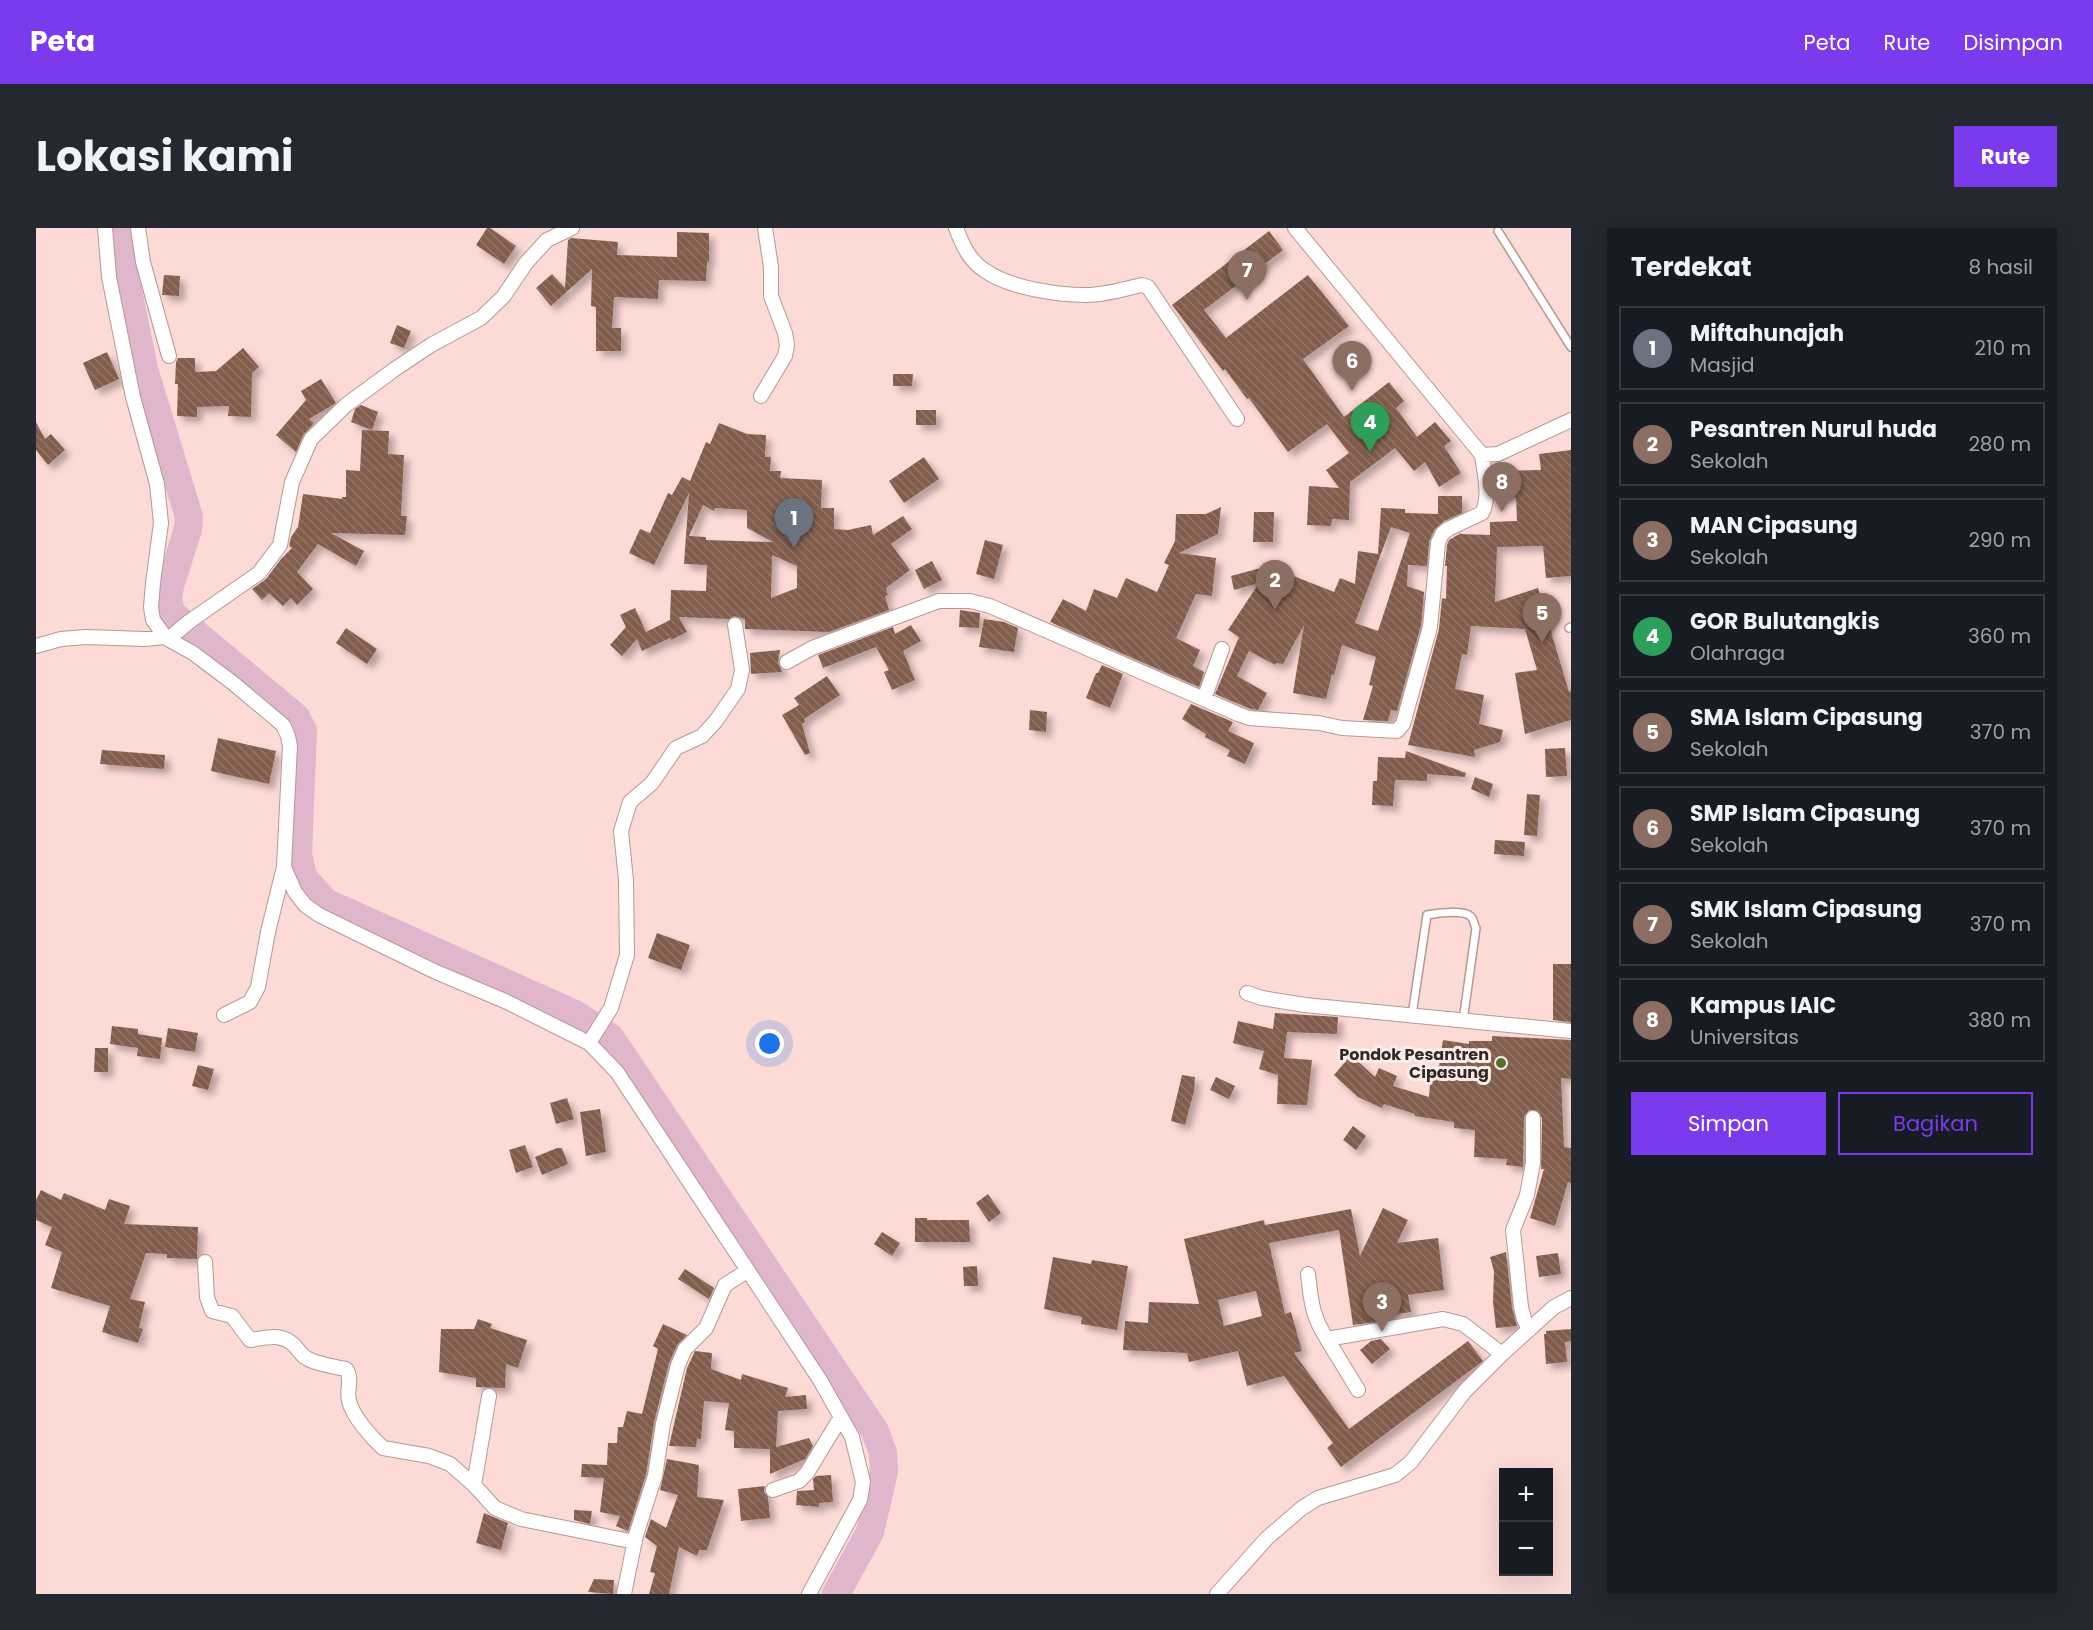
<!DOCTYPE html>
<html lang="id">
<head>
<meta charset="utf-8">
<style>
  :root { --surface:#171b24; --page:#242831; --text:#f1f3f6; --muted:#9ea1a6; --line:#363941; --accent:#7c3aed }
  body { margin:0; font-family:Poppins,sans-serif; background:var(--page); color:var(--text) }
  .controls { position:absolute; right:18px; bottom:18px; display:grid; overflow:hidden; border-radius:0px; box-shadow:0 6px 24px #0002 }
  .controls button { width:54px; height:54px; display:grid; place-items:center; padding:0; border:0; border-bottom:2px solid var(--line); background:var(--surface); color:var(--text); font:30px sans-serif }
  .you { position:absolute; left:734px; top:816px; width:21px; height:21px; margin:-15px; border:4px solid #fff; border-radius:50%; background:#1a73e8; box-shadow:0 0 0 9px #1a73e833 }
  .badge { display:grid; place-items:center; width:39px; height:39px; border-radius:50%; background:var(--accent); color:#fff; font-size:20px; font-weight:700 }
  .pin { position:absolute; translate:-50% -50px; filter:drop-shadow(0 2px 3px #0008) }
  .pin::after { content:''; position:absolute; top:32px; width:21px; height:18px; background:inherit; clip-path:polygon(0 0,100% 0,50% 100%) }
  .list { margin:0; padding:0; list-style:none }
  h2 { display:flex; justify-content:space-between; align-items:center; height:78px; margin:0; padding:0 24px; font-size:26px }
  h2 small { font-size:20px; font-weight:400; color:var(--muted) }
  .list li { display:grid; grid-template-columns:39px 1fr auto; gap:18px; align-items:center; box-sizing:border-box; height:84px; margin:0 12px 12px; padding:0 12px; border:2px solid var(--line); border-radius:0px }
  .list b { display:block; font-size:22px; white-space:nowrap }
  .list p { margin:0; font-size:20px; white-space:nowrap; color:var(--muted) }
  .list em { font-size:20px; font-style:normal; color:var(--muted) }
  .actions { display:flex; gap:12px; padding:18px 24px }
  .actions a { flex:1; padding:14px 0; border:2px solid var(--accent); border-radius:0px; text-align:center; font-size:21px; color:var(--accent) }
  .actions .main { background:var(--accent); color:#fff }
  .map { position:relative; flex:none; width:1535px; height:1366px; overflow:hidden; border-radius:0px }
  header { display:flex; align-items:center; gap:36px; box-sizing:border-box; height:84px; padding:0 30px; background:var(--accent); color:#fff }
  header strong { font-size:28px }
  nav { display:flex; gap:33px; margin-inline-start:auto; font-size:21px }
  .intro { display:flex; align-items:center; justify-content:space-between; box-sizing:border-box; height:144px; padding:0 36px }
  h1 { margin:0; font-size:42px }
  .button { padding:15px 27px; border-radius:0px; background:var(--accent); color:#fff; font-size:21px; font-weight:700 }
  main { display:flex; gap:36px; padding:0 36px }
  aside { flex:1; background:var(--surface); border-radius:0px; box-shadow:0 6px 24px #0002 }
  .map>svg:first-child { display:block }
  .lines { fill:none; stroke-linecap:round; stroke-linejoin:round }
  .river { stroke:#dfb6cb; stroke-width:28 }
  .building { fill:url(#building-back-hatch); fill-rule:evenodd; filter:url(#shadow) }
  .service-casing { stroke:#b79894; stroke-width:10 }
  .minor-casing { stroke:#b79894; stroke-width:16 }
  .service { stroke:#fff; stroke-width:7 }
  .minor { stroke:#fff; stroke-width:14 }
  .poi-dot { fill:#557125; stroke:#faedeb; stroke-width:2 }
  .labels { text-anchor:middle; stroke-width:6; stroke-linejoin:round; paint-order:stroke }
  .poi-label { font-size:16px; font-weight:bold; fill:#342826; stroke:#faedeb; text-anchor:end }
</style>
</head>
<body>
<header>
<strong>Peta</strong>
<nav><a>Peta</a><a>Rute</a><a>Disimpan</a></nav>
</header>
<div class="intro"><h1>Lokasi kami</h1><a class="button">Rute</a></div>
<main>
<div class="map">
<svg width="1535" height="1366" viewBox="0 0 1535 1366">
  <defs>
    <pattern id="building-back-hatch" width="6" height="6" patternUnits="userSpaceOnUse" patternTransform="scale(1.5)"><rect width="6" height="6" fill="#825d4c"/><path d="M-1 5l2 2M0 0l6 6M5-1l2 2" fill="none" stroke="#927568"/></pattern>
    <filter id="shadow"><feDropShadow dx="5.5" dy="5.5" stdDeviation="3" flood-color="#0004"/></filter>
  </defs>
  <rect width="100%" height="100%" fill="#fcdad6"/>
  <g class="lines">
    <path class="river" d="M84,0V23L108,141L153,289L152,301L134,358L132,371L135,385L260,489L267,503L262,626L267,649L289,674L539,786L574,809L839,1203L847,1225L848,1243L834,1304L800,1366"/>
  </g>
  <path class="building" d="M451,0H454L480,18L468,36L440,17Z
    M1233,3L1247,22L1168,82L1190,110L1272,47L1313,98L1267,131L1308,189L1353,154L1368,173L1360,180L1381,209L1399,194L1415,213L1408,218L1425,245L1403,259L1389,234L1378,243L1359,220L1314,254L1313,292L1296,291L1295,298L1271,297L1273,258L1303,260L1290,242L1313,225L1291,196L1252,224L1213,170L1211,171L1189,141L1187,143L1136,77Z
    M641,4L673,5V34H671L670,53L623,52L622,71L578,69L576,100H585V123H560V79L555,78L556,41L515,78L500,60L516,46L529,60L532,12L535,10L582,14L581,27L641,29Z
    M128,47L144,48L143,68L126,67Z
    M361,97L375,103L368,120L354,115Z
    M207,120L223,139L216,145L215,189L192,188L193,178L161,179V189L141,188L142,156H139L140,134L142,130H159V144L180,143Z
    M71,124L83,151L59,162L47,135Z
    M857,146H877L876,158H857Z
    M285,151L300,175L273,191L278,195L267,207L260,224L240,207L270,172L265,163Z
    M325,177L342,184L336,202L315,194L319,181Z
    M880,182H900V197H880Z
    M0,194L9,211L15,206L29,222L12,237L0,222Z
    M683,195L711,206L730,207L729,229H735L734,243H745L744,250L786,252L785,280H798V301L812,302L835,297L837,307L867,288L876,301L855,316L874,342L850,360L852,367L849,368L853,382L793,404L709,401V391L698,388L693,391L643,389L651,404L635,412L634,410L606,423L601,411L586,428L574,417L590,399L584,387L599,380L610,404L634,392L635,362L670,363L671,337L648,336L653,265L618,337L593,325L604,301L614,305L632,265L636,267L646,249L654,253L670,214L674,216ZM667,277L678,283L679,280L711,282V300L737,314L670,312V309L653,308ZM736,327L761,338V360L735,370Z
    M326,202L353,203L352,226L368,227L365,288H371L369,307L295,305L328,323L320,338L282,316L261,344L277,361L261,377L255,370L247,378L233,365L226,372L216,361L230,351L245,331L256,320L253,318L255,309L262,299L267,266L306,271V269H310V242L324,243Z
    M1535,222V348L1510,350L1507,318L1461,319L1459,374L1502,360L1533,464L1535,463V492L1489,506L1479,445L1501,442L1489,401L1435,398L1431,427L1426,426L1419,461L1448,467L1443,496L1467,502L1464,514L1438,522L1439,529L1372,517L1403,401L1406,370L1410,371L1411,338H1409L1411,317L1413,312L1425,305V306L1454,307V294L1481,293L1480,269H1459L1458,243L1505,242L1503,226Z
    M888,229L903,251L868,275L853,253Z
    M1402,268H1426V285L1408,293L1398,302L1393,314L1391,338L1372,337L1371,358L1388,364L1385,397L1361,483L1355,482L1352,493L1327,492L1337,458L1333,457L1340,429L1306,417L1298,447L1296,446L1290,471L1257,465L1268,397L1247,436L1240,435L1239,437L1213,423L1201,448L1231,465L1222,482L1215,481L1179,466L1203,409L1192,402L1223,355L1198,362L1195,348L1232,338L1298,364L1304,350L1319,356L1322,323L1342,326L1345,280L1369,281V285L1402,286ZM1355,299L1374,305L1342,403L1319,395Z
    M1185,279L1182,306L1143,325L1180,330L1176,368L1160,366L1140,410L1164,422L1157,438L1168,444L1163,459L1014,394L1027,371L1050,383L1058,361L1081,370L1090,350L1121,364L1133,337L1128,335L1139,313L1140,286H1170Z
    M1218,284H1238L1237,314H1217Z
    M949,312L967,317L958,351L940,346Z
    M896,333L906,352L888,361L879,342Z
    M924,382L944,385L943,400L923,399Z
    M948,391L968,394L982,400L978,424L943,419Z
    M875,397L885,413L867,423L879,452L856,462L848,444L853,442L840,419L787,440L782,427L857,399L859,406Z
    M310,400L341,421L331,436L300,415Z
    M744,422L742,434L746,444L715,446L714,425Z
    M1066,437L1087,446L1074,480L1050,470L1060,445H1062Z
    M791,448L804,467L768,491L769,494L766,496L774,525L769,527L746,487L763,477L758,470Z
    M1155,476L1197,494L1192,503L1218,515L1209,536L1191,528L1194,522L1169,509L1170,506L1146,491Z
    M994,482L1011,484L1010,504L993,502Z
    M182,510L240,523L233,556L175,543Z
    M1529,520L1531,548L1510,549L1509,521Z
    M66,522L129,527L128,541L64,536Z
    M1370,523L1430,545L1429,549L1391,546V553L1359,552L1357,578L1336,577L1337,553H1341L1342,529L1369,530Z
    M1439,549L1457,556L1453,569L1435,561Z
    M1491,566L1504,567L1501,608L1488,607Z
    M1459,612L1489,614L1488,628L1458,626Z
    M621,705L654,717L645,742L612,730Z
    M1517,736H1535V794L1517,792Z
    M1239,785L1302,789L1301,806L1251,804L1248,830L1276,832L1271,877L1241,876L1242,847L1223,841L1228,823L1197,815L1202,793L1237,801Z
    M76,798L102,801V806L126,810L124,831L101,828L102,820L74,816Z
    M132,800L162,805L159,824L129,819Z
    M1456,808L1535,812V851L1525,850L1528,919L1535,920V955L1532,954L1519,998L1494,990L1508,941H1505L1506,890L1502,883L1493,882L1488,889L1487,939L1470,937L1471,931L1438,929L1439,902L1418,900V894L1379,888V886L1348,876L1346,880L1322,869L1298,847L1315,827L1339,849L1343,840L1361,848L1357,858L1393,869L1395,845H1402L1407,812L1433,816V813H1456Z
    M59,820H72V844H58Z
    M162,837L178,841L172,862L156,858Z
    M1146,847L1159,849L1158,863L1149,897L1135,893Z
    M1180,849L1199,858L1193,871L1174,862Z
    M531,870L538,891L520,896L514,875Z
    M564,881L570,924L550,928L544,884Z
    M1317,898L1330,908L1320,922L1307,912Z
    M489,917L497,939L480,945L473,922Z
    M521,920H526L532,936L506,947L499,929Z
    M5,962L25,972L28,965L69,982L73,971L94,978L88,996L162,999L161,1031L131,1030V1026L110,1025L94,1071L109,1074L103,1100L107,1101L102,1115L66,1104L74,1078L15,1060L26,1024L9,1017L16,999L0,992V972Z
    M952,966L965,985L953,994L940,975Z
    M1347,980L1372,992L1361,1015L1402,1010L1408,1062L1372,1067L1375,1084L1338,1089L1339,1094L1317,1097L1303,1002L1233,1015L1249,1086L1255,1084L1266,1123L1258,1125L1313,1201L1432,1113L1447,1133L1305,1239L1291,1220L1297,1215L1248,1148L1211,1158L1202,1123L1153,1134L1151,1125L1087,1122L1089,1093L1112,1095L1113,1074L1163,1076L1148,1011L1228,992L1229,997L1315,981L1324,1028ZM1220,1063L1226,1088L1188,1098L1182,1072Z
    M879,990H891V992H933L934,1014H879Z
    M846,1004L864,1015L856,1028L838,1016Z
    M1470,1024L1476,1080L1481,1098L1460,1100L1457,1074L1458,1043L1454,1029Z
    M1522,1025L1525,1046L1503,1049L1500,1028Z
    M1017,1029L1055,1036L1056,1032L1092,1038L1081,1102L1045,1096L1046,1089L1008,1081Z
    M941,1038L942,1058H928L927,1039Z
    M649,1041L678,1060L673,1071L642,1051Z
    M442,1091L456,1096L454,1100L491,1112L482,1140L470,1136L469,1160L440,1159V1150L403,1144L405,1101H438Z
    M627,1096L651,1107L641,1117L633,1135L618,1194L610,1246L592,1303L580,1298L584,1288L564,1284L568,1250L545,1249L546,1236L571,1237L572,1215H581L582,1199H587L591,1183L606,1186L622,1121L617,1118Z
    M1535,1101V1113L1529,1114L1531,1134L1510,1136L1508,1106H1510V1103Z
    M1345,1111L1354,1121L1336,1136L1324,1122L1335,1113Z
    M659,1123L676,1125L675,1141L705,1152L706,1146L752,1160L749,1169L770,1167L771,1181L742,1183L740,1219L773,1210L777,1218L769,1231L734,1246V1221L698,1220V1203L689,1202L693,1175L668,1173L665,1211H661L660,1219L633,1218L651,1140Z
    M631,1231L663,1237L661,1269L688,1272L671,1322H663L661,1328L643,1319L633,1366H613L619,1345L614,1344L621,1318L609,1309L615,1291L630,1300L642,1267L624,1262Z
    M795,1247L797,1274L783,1275V1279L760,1277L761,1263L778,1262L777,1251L780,1248Z
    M729,1258L728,1264L732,1269L734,1290L705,1293L702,1261Z
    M538,1282L556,1283L554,1296L538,1292Z
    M448,1285L472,1295L465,1322L440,1315Z
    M558,1351L578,1352L577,1366L552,1364Z"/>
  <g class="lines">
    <g class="service-casing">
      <path id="service" d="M1462,3L1535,119
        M1533,400L1535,399
        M1376,787L1391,687C1401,685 1430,681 1436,690C1437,691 1439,699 1440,700L1427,793"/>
    </g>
    <g class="minor-casing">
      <path id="minor" d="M69,0L73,49L97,169L121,256L125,295L117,355L115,379L117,392L130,410L157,425L197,455L247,497L252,508L254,518L248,639L259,664L269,677L283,687L400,744L469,773L553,815L581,844L784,1152L816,1209L827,1254L824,1272L773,1366
        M102,0L107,34L133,128
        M920,0C926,16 933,32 948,42C973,60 1021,67 1051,67C1069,67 1088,61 1106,57L1112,59L1201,191
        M1259,0L1446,227L1462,226L1535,192
        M725,168L749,128L751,117L749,105L735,68V39L729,0
        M0,418L25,411L50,409L109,411L136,408L154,393L223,345L244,317L256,254L275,211L310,177L359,141L395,117L445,90L467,69L490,35L511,12L536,0
        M751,434L776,420L903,373H934L954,378L1202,486L1213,490L1283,495L1306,500L1361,503L1367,496L1394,399L1402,315L1406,306L1412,301L1446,285C1455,268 1448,245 1446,227
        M1168,471L1186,421
        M1211,765L1226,770L1269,777L1535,803
        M188,787L214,774L222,759L232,704L248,639
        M553,815L575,780L591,727L590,652L585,603L594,574L616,555L640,520L666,508L679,494L702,461L706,442L699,397
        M169,1034L171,1069L176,1083L196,1088L214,1112C231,1110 245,1104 259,1118C263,1123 266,1128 272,1131C284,1137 297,1138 310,1141C317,1151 310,1162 313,1173C317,1189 335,1209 347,1220L393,1228L414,1236L438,1257L459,1280L485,1291L599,1314
        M1272,1046C1275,1073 1276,1088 1291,1111L1407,1091L1427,1096L1466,1126
        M1493,1102L1488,1091L1485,1079L1477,1002L1491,967L1497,935V890
        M1291,1111L1322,1162
        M438,1257L453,1168
        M737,1262L763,1253L771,1245L805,1189
        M588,1366L600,1307L619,1248L627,1196L642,1137L649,1121L670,1100L689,1057L711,1043
        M1181,1366L1231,1310L1266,1280L1282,1270L1359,1247L1375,1234L1429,1163L1466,1126L1518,1079L1535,1070"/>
    </g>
    <use href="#service" class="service"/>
    <use href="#minor" class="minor"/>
  </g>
  <circle class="poi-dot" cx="1465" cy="835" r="6"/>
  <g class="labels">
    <g class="poi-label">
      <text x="1453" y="832">Pondok Pesantren<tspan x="1453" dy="18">Cipasung</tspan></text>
    </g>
  </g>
</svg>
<div class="controls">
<button>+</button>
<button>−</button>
</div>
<div class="you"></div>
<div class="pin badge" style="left:758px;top:320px;background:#6b7280">1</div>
<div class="pin badge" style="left:1239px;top:382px;background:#8d6e63">2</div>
<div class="pin badge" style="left:1346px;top:1104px;background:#8d6e63">3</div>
<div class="pin badge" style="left:1334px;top:224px;background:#2e9e5b">4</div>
<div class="pin badge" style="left:1506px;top:415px;background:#8d6e63">5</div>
<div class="pin badge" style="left:1316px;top:163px;background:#8d6e63">6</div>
<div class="pin badge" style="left:1211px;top:72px;background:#8d6e63">7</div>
<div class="pin badge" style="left:1466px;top:284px;background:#8d6e63">8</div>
</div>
<aside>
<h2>Terdekat<small>8 hasil</small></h2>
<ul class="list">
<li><span class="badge" style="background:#6b7280">1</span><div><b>Miftahunajah</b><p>Masjid</p></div><em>210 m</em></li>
<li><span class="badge" style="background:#8d6e63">2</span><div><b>Pesantren Nurul huda</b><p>Sekolah</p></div><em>280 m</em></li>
<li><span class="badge" style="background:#8d6e63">3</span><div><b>MAN Cipasung</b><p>Sekolah</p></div><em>290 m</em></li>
<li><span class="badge" style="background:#2e9e5b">4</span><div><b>GOR Bulutangkis</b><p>Olahraga</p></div><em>360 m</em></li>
<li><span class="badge" style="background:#8d6e63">5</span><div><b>SMA Islam Cipasung</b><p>Sekolah</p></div><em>370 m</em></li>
<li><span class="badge" style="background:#8d6e63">6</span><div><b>SMP Islam Cipasung</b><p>Sekolah</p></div><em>370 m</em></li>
<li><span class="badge" style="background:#8d6e63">7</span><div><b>SMK Islam Cipasung</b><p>Sekolah</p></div><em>370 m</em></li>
<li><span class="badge" style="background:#8d6e63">8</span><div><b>Kampus IAIC</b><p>Universitas</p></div><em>380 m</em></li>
</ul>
<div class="actions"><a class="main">Simpan</a><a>Bagikan</a></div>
</aside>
</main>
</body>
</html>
